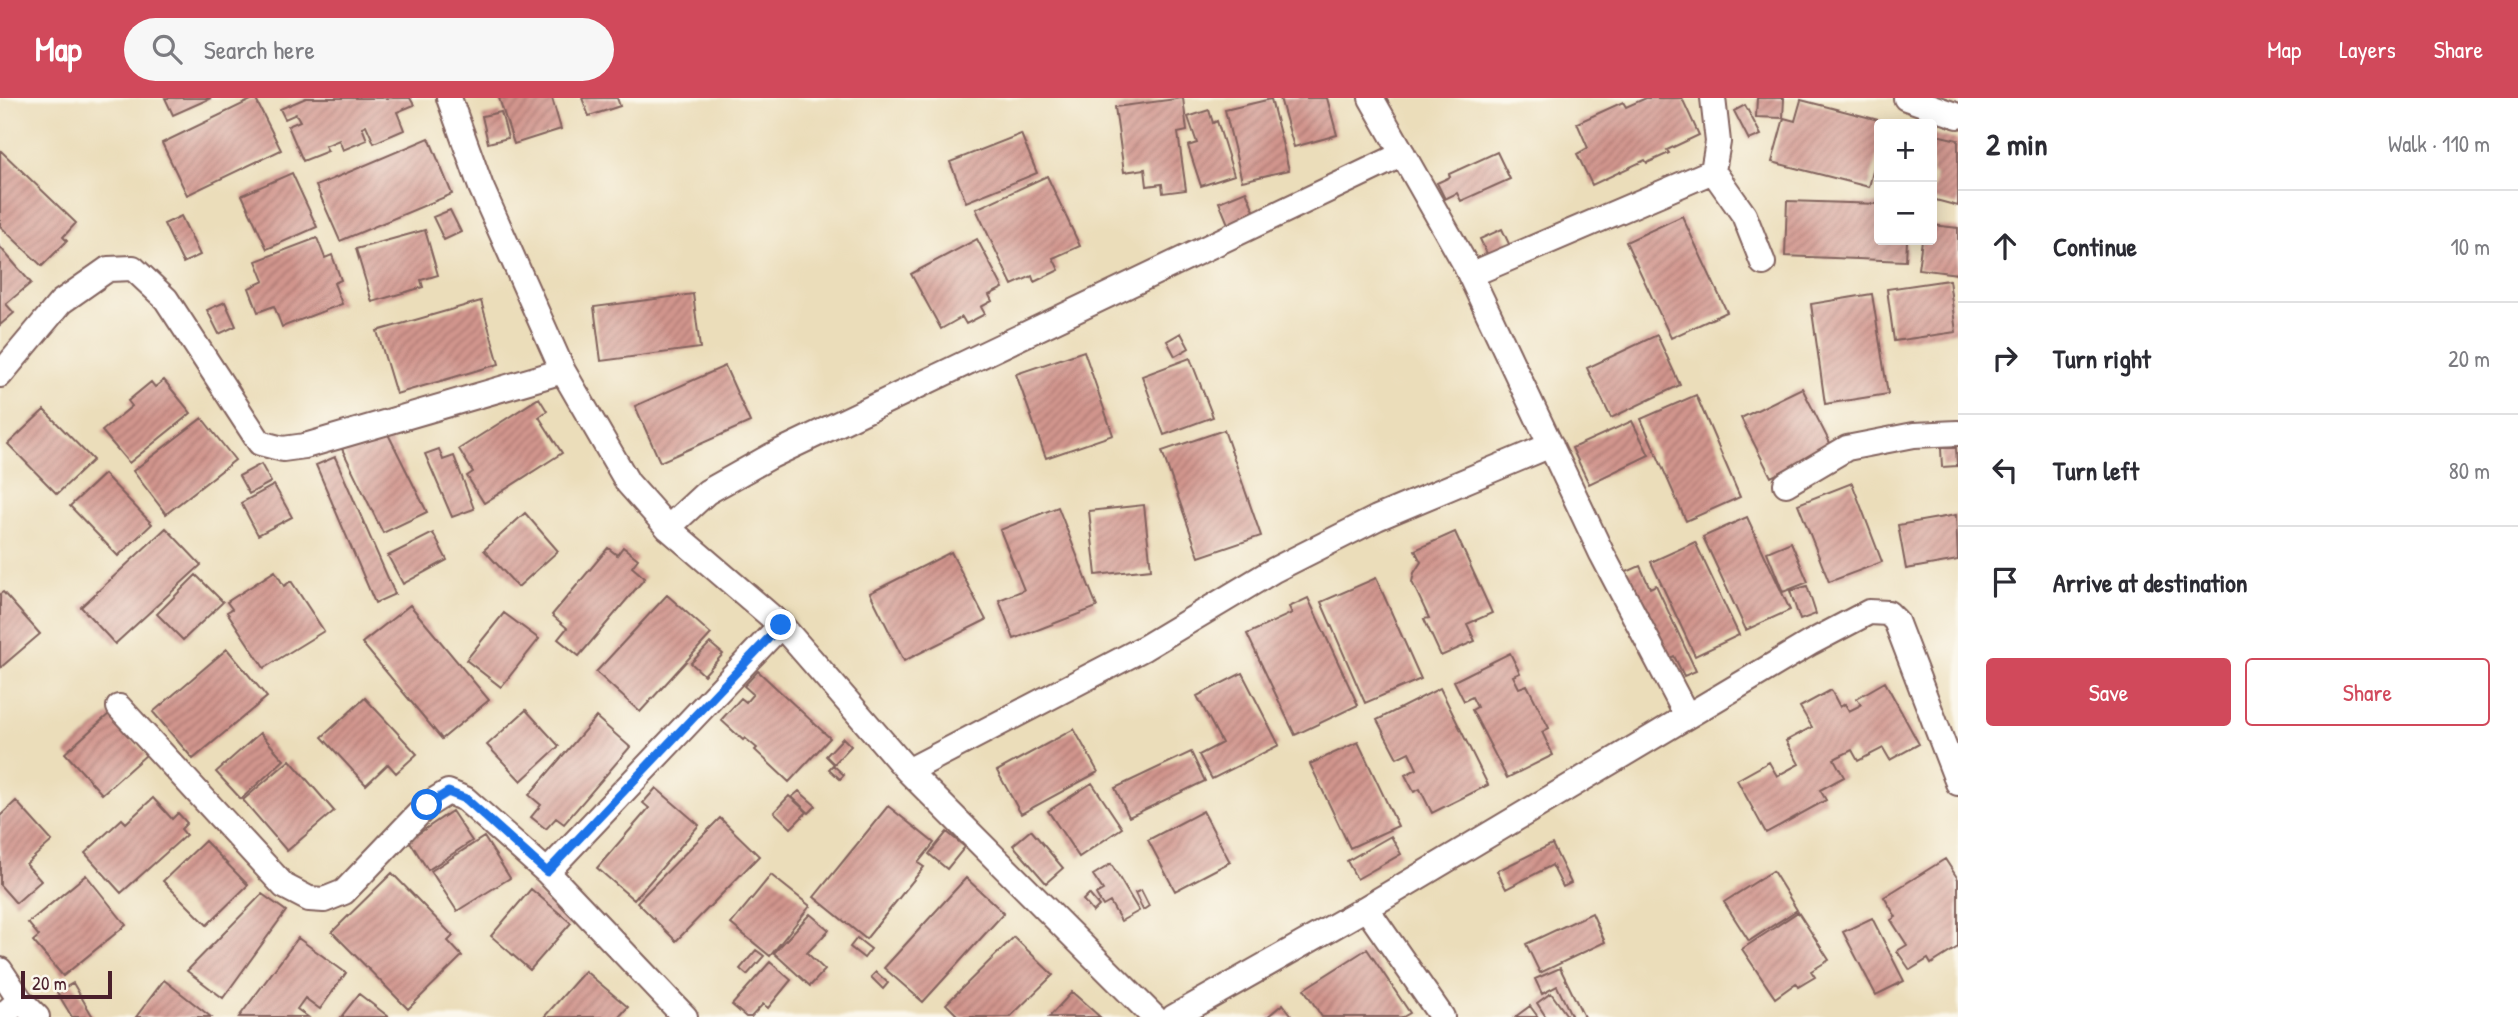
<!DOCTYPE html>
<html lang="en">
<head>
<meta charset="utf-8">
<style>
  :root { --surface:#fff; --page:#f7f7f7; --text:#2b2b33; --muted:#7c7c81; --line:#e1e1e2; --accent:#d1495b }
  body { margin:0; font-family:"Patrick Hand",sans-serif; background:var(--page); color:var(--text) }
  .controls { position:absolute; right:21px; top:21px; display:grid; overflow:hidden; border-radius:7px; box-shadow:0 4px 18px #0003 }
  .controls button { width:63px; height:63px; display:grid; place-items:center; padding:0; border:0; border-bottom:2px solid var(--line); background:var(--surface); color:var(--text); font:35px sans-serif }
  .scale { position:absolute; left:21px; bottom:18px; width:91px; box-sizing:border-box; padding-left:7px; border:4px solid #4a1f2b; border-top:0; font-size:19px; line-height:24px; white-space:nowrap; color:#4a1f2b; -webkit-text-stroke:5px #fbf7ec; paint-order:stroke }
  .stop { position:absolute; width:21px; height:21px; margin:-16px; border:5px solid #1a73e8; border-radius:50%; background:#fff }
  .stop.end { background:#1a73e8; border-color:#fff; box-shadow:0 2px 7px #0008 }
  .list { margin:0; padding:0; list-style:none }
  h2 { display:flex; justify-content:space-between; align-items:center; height:91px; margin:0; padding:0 28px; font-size:30px }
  h2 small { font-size:23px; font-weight:400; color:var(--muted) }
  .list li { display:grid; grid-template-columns:46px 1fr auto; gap:21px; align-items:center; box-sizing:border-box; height:112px; padding:0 28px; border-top:2px solid var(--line) }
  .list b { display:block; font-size:26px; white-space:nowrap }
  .list em { font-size:23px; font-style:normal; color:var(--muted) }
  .actions { display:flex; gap:14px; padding:21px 28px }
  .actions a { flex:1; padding:16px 0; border:2px solid var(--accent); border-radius:7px; text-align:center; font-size:24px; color:var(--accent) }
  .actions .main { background:var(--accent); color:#fff }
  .icon { flex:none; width:38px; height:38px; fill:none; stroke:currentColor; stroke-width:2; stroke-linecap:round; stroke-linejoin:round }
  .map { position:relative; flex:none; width:1958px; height:919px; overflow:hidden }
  header { display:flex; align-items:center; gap:42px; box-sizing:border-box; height:98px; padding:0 35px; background:var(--accent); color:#fff }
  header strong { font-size:33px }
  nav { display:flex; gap:38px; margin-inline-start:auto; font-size:24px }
  .search { width:490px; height:63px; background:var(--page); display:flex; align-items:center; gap:18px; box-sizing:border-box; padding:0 24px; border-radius:38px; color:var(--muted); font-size:26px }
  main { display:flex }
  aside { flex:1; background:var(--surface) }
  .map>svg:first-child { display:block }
  .building { fill:url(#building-hatch) }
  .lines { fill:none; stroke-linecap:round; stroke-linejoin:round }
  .street-casing { stroke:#82625d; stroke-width:28 }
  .street { stroke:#fff; stroke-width:24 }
  .route { stroke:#1a73e8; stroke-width:9 }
</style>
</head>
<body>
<header>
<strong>Map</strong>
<div class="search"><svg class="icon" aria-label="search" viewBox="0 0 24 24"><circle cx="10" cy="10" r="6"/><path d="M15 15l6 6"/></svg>Search here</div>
<nav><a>Map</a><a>Layers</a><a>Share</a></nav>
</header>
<main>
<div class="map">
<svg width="1958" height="919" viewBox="0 0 1958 919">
  <defs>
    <pattern id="building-hatch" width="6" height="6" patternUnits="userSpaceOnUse" patternTransform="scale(1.75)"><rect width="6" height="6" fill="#d1958d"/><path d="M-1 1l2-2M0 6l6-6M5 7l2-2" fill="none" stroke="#ac7973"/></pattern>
  </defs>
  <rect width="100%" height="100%" fill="#fbf7ec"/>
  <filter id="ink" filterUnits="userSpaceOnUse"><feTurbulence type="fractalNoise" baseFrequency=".0143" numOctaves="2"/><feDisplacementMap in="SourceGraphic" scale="14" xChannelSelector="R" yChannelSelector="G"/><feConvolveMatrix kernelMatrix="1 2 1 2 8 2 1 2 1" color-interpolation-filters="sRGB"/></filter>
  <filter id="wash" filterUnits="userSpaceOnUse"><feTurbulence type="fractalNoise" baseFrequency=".00686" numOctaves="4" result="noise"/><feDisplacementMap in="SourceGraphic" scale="28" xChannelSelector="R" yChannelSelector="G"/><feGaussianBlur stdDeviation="1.57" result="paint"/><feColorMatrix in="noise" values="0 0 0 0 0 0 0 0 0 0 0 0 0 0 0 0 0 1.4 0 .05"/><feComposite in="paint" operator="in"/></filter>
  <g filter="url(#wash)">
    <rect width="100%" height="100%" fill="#ebddba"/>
    <g id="blocks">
      <path class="building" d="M165,0H211L173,17Z
        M255,0L281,52L187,97L162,45Z
        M306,0H410L414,7L397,14L404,32L374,45L366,27L362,29L367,42L343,52L339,42L325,48L328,53L303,63L288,28L300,23L296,16L285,21L280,11Z
        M499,0H552L561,31L514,46Z
        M582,0H617L620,8L589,18Z
        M1183,0L1187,33L1178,35L1186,92L1163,95L1162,86L1147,88L1145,71L1124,74L1115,9Z
        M1280,0H1327L1337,37L1294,49Z
        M1646,0H1682L1699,37L1667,52L1669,55L1647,65L1645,62L1592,87L1577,56L1588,50L1577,25L1623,4L1626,9Z
        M1757,0H1784L1783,20L1756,19Z
        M1271,1L1289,72L1242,83L1225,12Z
        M1801,2L1890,25L1879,26V50L1869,89L1772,64L1784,20L1795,23Z
        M1745,7L1761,37L1749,42L1734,13Z
        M1209,12L1213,25L1217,23L1234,77L1201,88L1188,48L1197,45L1188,19Z
        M501,14L508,40L488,45L482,18Z
        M1021,36L1037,75L966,104L950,64Z
        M1932,36L1958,42V108L1932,101L1936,77L1932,76Z
        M429,40L452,96L340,143L316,88Z
        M0,52L76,125L63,139L67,143L42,168L0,128Z
        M1497,54L1510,81L1461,103L1457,95L1445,101L1437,85L1450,79L1449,76Z
        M292,75L317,129L267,151L242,97Z
        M1047,78L1080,148L1053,160L1059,172L1034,184L1032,178L1012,187L976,111Z
        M1246,93L1255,115L1228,126L1219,104Z
        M1787,103L1879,106V142H1907L1906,163L1785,158Z
        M450,112L461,134L444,142L433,119Z
        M181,118L200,157L183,165L164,126Z
        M1682,118L1727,214L1671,240L1626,144Z
        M1932,127L1958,130V176L1918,171L1922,142H1932Z
        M1502,131L1510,148L1488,158L1480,141Z
        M425,132L438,177L421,182L423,189L372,204L356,151Z
        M317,140L325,160L332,157L341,182L334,185L342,206L282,229L274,208L258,214L249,190L264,183L256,163Z
        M977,141L1003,190L989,197L992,203L981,209L985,216L966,226L962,219L941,231L911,176Z
        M0,149L31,185L6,206L14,215L0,227Z
        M1949,182L1956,234L1894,243L1887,191Z
        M693,196L700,250L601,263L594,209Z
        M1872,196L1888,296L1825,306L1811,206Z
        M481,203L499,266L396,296L377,233Z
        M225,204L236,228L219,236L207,212Z
        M1181,235L1189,250L1175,258L1167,243Z
        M1657,237L1680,287L1611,320L1587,270Z
        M1084,253L1113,337L1046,360L1016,276Z
        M1190,260L1213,319L1164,337L1142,278Z
        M725,268L750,324L660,364L635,308Z
        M164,282L191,315L129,365L102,333L132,308L128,303L151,284L155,289Z
        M1802,290L1832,349L1771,379L1741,320Z
        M1696,297L1740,399L1686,423L1641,321Z
        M539,300L547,313L539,319L562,355L484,405L467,378L473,374L459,351Z
        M44,312L93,362L57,396L8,346Z
        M202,320L235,362L166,416L133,373Z
        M1632,323L1649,357L1589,386L1572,350Z
        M385,330L427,414L383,435L342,351Z
        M1224,332L1261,438L1199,459L1162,353Z
        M1941,350H1956L1957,368L1942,369Z
        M439,351L443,362L454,358L474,411L452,419L425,356Z
        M335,359L395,496L375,505L316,367Z
        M261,366L271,384L249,396L239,378Z
        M104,376L152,426L118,458L70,408Z
        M1852,385L1882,464L1829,484L1798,406Z
        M274,387L292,419L258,437L241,405Z
        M1144,407L1151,471L1096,477L1089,413Z
        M1058,409L1097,509L1014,541L999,502L1024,492L1000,432Z
        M525,415L558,453L518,489L484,452Z
        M1956,417L1958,462L1906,471L1898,427Z
        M1747,419L1790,512L1746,532L1703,439Z
        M166,430L201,467L115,546L81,509Z
        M1455,434L1492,515L1467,526L1475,543L1441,558L1424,521L1429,520L1412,484L1414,475L1421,464L1415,452Z
        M433,435L447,462L403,486L388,458Z
        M1695,444L1739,537L1695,558L1651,464Z
        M1791,444L1808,484L1783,494L1767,454Z
        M623,449L638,461L632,469L645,480L579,558L558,541L567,530L552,517L608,450L617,457Z
        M951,454L986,522L904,563L870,495Z
        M1640,468L1650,490L1656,487L1696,573L1684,578L1674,558L1668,561L1638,497L1634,499L1622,476Z
        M275,473L284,488L291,483L324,533L264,570L227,514L232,511L227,504Z
        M196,477L223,504L183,542L157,516Z
        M1376,480L1421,581L1365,605L1321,504Z
        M1807,488L1816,516L1800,522L1790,493Z
        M3,494L40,536L0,570V496Z
        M667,497L711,536L640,614L596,574Z
        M1308,500L1358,607L1295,637L1247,536L1292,515L1289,509Z
        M410,507L489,602L442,641L362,545Z
        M504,515L539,541L501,589L466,562Z
        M710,545L723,556L704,577L691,565Z
        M227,551L267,599L193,661L153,614Z
        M1510,555L1520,575L1513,578L1519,590L1527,587L1549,630L1542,634L1553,657L1507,680L1472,612L1477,609L1472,599L1464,603L1454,583Z
        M758,573L830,640L789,684L755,652L757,650L745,640L743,642L721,622L741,600L746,604L753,596L744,588Z
        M1242,575L1279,647L1212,681L1199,657L1222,645L1197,598Z
        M1885,584L1919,646L1890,662L1883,650L1858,663L1852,652L1834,661L1844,679L1820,692L1826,702L1766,735L1737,682L1769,664L1777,678L1799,666L1786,643L1812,629L1800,609L1831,592L1840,609L1845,606L1849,613L1861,607L1857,600Z
        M1440,590L1488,687L1432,715L1420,691L1414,694L1405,677L1417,671L1409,654L1397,660L1377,622Z
        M365,600L417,656L396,675L388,666L366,687L322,639Z
        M526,612L559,648L521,683L487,647Z
        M109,616L146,657L102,696L65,655Z
        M596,619L630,649L564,726L556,720L546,731L531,719L541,707L529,697Z
        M1074,631L1098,674L1021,716L997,673Z
        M260,635L284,662L241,701L216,674Z
        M843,640L851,648L834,666L826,658Z
        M1358,644L1398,728L1350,750L1310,666Z
        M1191,654L1205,683L1129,719L1115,690Z
        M290,662L334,713L287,753L243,702Z
        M833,667L844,677L840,681L829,671Z
        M1092,685L1122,730L1079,759L1048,713Z
        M656,690L699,727L634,802L597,770L649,710L643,705Z
        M799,693L816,708L809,715L792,699Z
        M789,698L807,714L791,730L774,714Z
        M153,700L172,721L178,715L187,725L181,731L186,737L121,795L85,755L122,721L126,725Z
        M16,703L52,743L26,766L41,783L16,805L0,787V718Z
        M888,708L934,745L918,765L924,769L866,841L814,799Z
        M452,713L472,743L428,772L409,742Z
        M1203,713L1230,764L1175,793L1148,742Z
        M720,720L759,758L676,843L637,804Z
        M1031,732L1063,770L1046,785L1013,747Z
        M947,734L965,749L947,771L929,756Z
        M1391,738L1401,756L1357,781L1347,763Z
        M484,739L510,780L457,813L431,773Z
        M205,743L248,787L207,827L163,783Z
        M1552,746L1571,785L1563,789L1552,767L1506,791L1497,773Z
        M1945,761L1958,781V849L1931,866L1928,861L1910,872L1897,853L1907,847L1891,822L1896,819L1884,799Z
        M1111,766L1139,813L1121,823L1110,804L1103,808L1096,796L1103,792L1093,777Z
        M1773,773L1797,812L1749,843L1724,804Z
        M392,775L453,838L448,843L462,858L408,911L332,834Z
        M86,777L126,827L63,878L33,843L39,838L28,825Z
        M771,777L810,808L770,858L731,826Z
        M966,780L1004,815L923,904L884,870Z
        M531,791L571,825L530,872L491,838Z
        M1141,792L1149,808L1143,812L1135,795Z
        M262,796L286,813L223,900L187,873Z
        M1089,796L1099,808L1093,814L1083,802Z
        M1798,814L1829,862L1811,873L1815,879L1798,889L1796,885L1775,900L1742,851Z
        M1592,815L1605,844L1540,875L1526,846Z
        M810,816L829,832L807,855L825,872L810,888L774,855Z
        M1872,820L1904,883L1876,897L1843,834Z
        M1014,839L1053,877L1010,919H959L946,906Z
        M298,840L346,875L320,911L305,900L297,911L308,919H239Z
        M857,840L871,851L864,860L850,849Z
        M1367,851L1410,915L1403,919H1322L1304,891Z
        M756,852L764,858L747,877L740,871Z
        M770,864L791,882L768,910L763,906L751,919H746L732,907Z
        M1560,870L1584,919H1572L1557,888L1542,896L1535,881Z
        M585,873L628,909L619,919H544Z
        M876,874L888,885L883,891L871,879Z
        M164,882L211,919H136Z
        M73,885L93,919H72L57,894Z
        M1072,894L1100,919H1049Z
        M1551,895L1568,919H1546L1537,905Z
        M359,896L389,919H341Z
        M1283,906L1293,919H1267Z
        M1530,908L1538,919H1515Z"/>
    </g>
  </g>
  <g filter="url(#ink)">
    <use href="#blocks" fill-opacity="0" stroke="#82625d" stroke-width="2"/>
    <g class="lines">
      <g class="street-casing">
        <path id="street" d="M449,0L481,89L563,273L628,385L668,430L781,527L908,673L1154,919
          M1371,0L1464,164L1602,456L1687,618
          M1713,0L1718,44L1713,73L1744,117L1763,165
          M1906,0L1958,18
          M1470,177L1713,73
          M0,277L61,204L108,171L133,170L166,201L260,345L283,351L305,348L563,273
          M1786,386L1847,350L1914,337L1958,335
          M668,430L707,394L771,358L1403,56
          M119,609L284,788L309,801L324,802L344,794L427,707L448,694L465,701L547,774L685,919
          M908,673L1144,550L1274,472L1377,420L1551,347
          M547,774L781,527
          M1366,810L1442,919
          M0,872L20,902L37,919
          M1,919L20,902
          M1174,919L1366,810L1810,545L1869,514L1888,515L1896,523L1958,685"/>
      </g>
      <use href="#street" class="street"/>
    </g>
  </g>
  <g class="lines" filter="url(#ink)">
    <path class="route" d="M427,707L448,694L466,701L547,774L781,527"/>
  </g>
</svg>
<div class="controls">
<button>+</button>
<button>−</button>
</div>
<div class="scale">20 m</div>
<div class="stop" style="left:427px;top:707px"></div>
<div class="stop end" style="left:781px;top:527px"></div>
</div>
<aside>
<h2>2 min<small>Walk · 110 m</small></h2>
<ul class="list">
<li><svg class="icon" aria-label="ahead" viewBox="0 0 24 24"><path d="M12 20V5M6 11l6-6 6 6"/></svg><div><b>Continue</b></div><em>10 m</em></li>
<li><svg class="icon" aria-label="right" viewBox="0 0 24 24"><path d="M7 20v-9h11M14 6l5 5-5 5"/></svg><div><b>Turn right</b></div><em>20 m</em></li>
<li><svg class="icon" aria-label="left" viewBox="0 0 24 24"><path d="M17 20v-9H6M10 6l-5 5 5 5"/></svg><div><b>Turn left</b></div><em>80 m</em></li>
<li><svg class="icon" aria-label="arrive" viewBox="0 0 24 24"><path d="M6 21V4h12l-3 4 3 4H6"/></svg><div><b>Arrive at destination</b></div></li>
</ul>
<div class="actions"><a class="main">Save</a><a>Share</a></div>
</aside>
</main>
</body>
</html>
